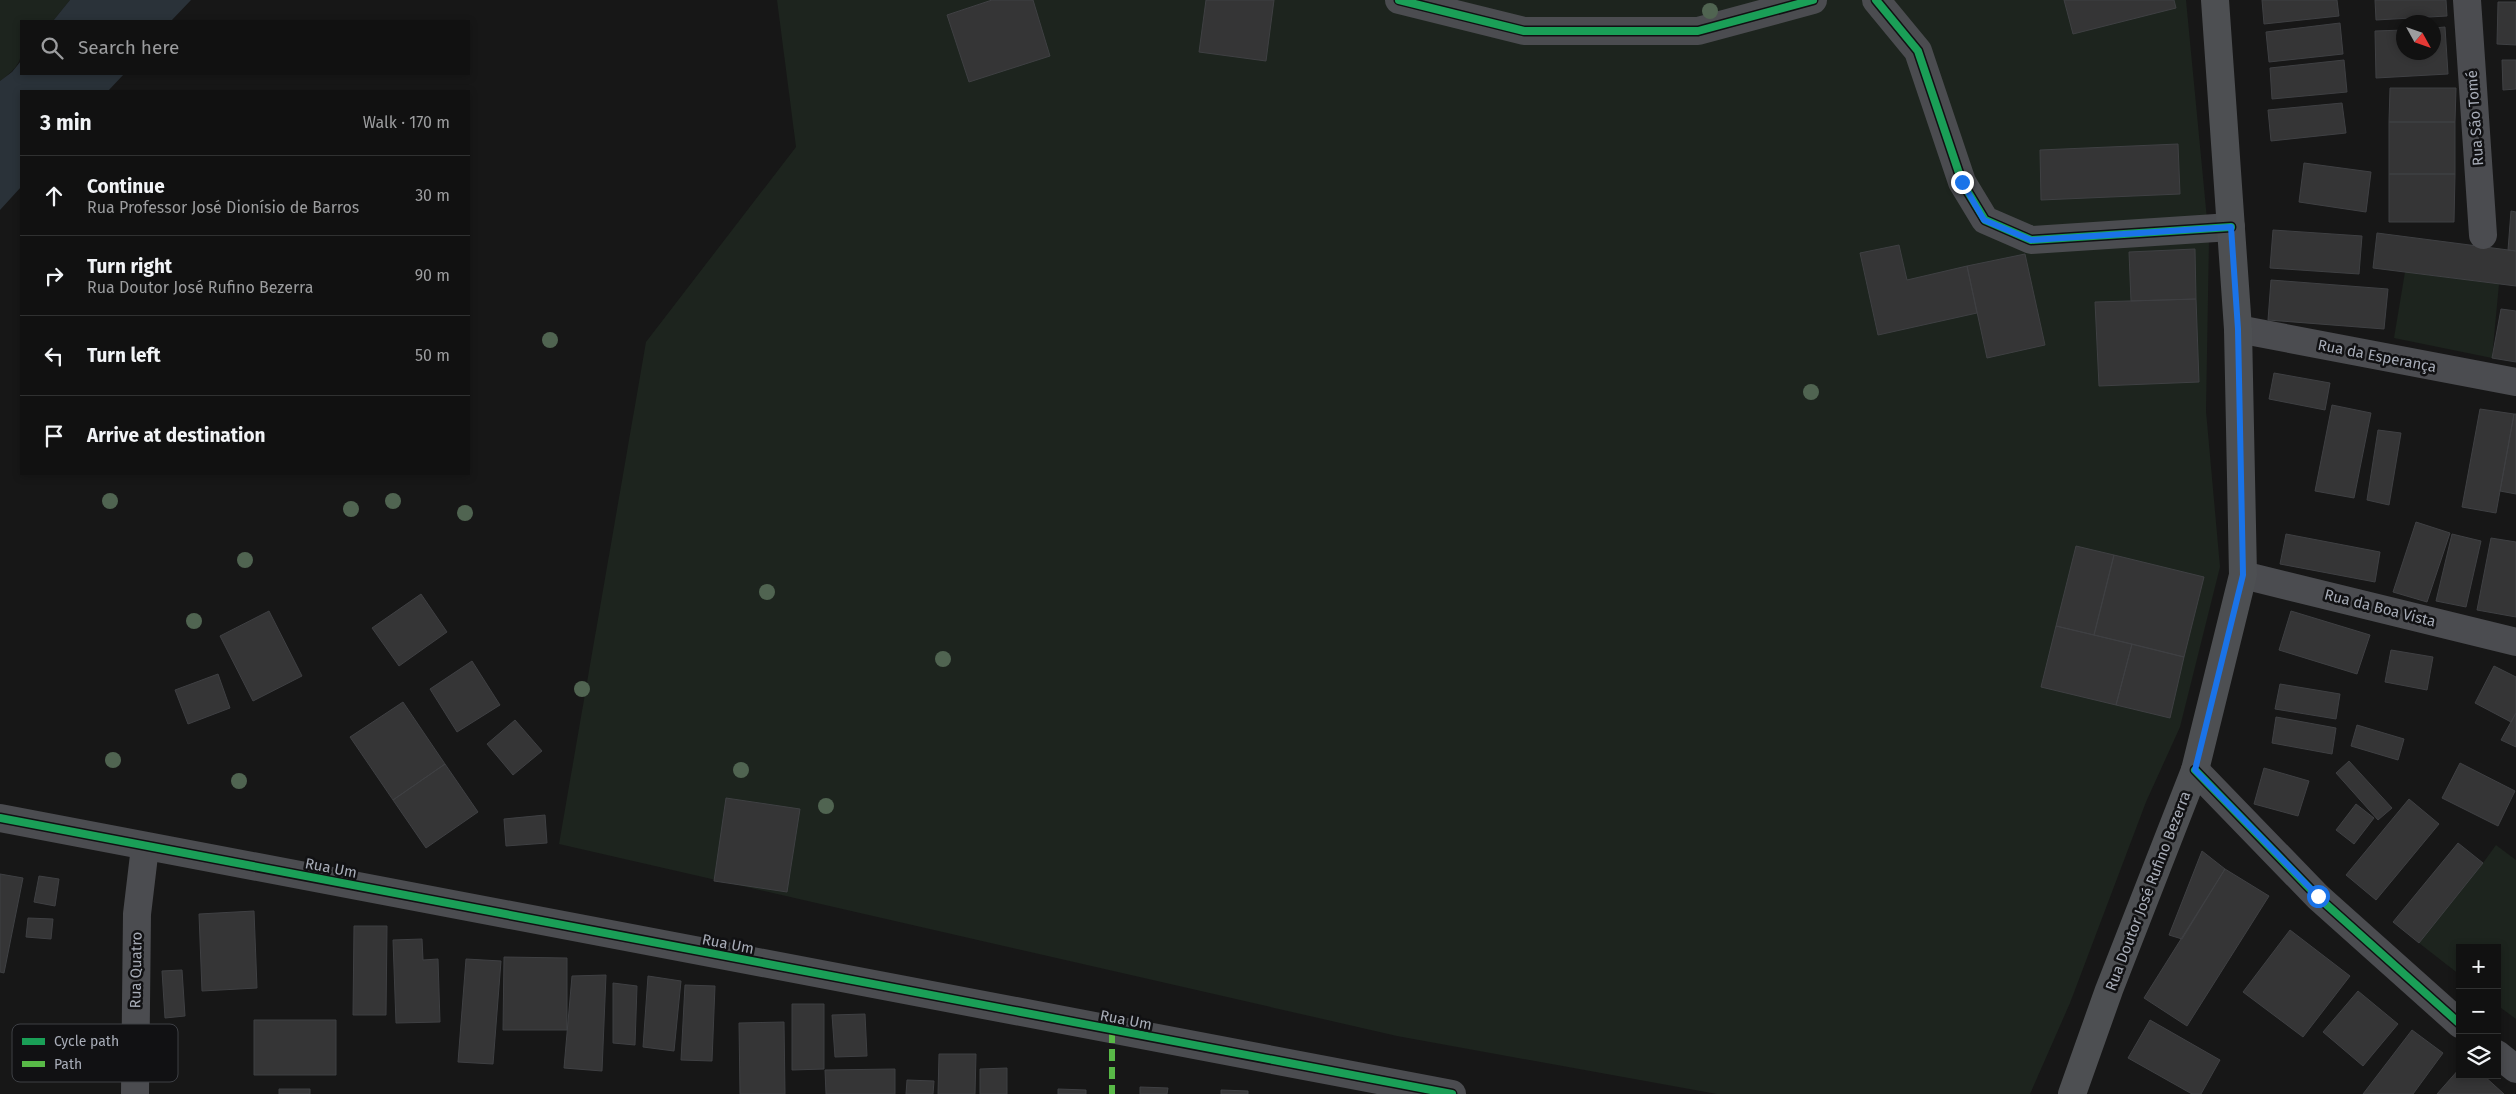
<!DOCTYPE html>
<html lang="en">
<head>
<meta charset="utf-8">
<style>
  :root { --surface:#111; --page:#1e1f1f; --text:#f1f3f6; --muted:#9c9d9f; --line:#303131 }
  body { margin:0; font-family:"Fira Sans",sans-serif; background:var(--page); color:var(--text) }
  .controls { position:absolute; right:15px; bottom:15px; display:grid; overflow:hidden; border-radius:0px; box-shadow:0 2px 8px #0003 }
  .controls button { width:45px; height:45px; display:grid; place-items:center; padding:0; border:0; border-bottom:1px solid var(--line); background:var(--surface); color:var(--text); font:25px sans-serif }
  .compass { position:absolute; left:2396px; top:15px; width:45px; height:45px; border-radius:50%; background:var(--surface); box-shadow:0 2px 8px #0003; rotate:130deg }
  .stop { position:absolute; width:15px; height:15px; margin:-11px; border:4px solid #1a73e8; border-radius:50%; background:#fff }
  .stop.end { background:#1a73e8; border-color:#fff; box-shadow:0 1px 5px #0008 }
  .list { margin:0; padding:0; list-style:none }
  h2 { display:flex; justify-content:space-between; align-items:center; height:65px; margin:0; padding:0 20px; font-size:21px }
  h2 small { font-size:16px; font-weight:400; color:var(--muted) }
  .list li { display:grid; grid-template-columns:32px 1fr auto; gap:15px; align-items:center; box-sizing:border-box; height:80px; padding:0 20px; border-top:1px solid var(--line) }
  .list b { display:block; font-size:19px; white-space:nowrap }
  .list p { margin:0; font-size:16px; white-space:nowrap; color:var(--muted) }
  .list em { font-size:16px; font-style:normal; color:var(--muted) }
  .icon { flex:none; width:28px; height:28px; fill:none; stroke:currentColor; stroke-width:2; stroke-linecap:round; stroke-linejoin:round }
  .map { position:relative; flex:none; width:2516px; height:1094px; overflow:hidden }
  .search { position:absolute; background:var(--surface); box-shadow:0 2px 8px #0003; left:20px; top:20px; width:450px; height:55px; display:flex; align-items:center; gap:12px; box-sizing:border-box; padding:0 18px; border-radius:0px; color:var(--muted); font-size:19px }
  .panel { position:absolute; background:var(--surface); box-shadow:0 2px 8px #0003; left:20px; top:90px; width:450px; height:385px; border-radius:0px }
  .map>svg:first-child { display:block }
  .green { fill:#1d241e }
  .water { fill:#2a3239 }
  .building { fill:#353536; stroke:#3f4043 }
  .lines { fill:none; stroke-linecap:round; stroke-linejoin:round }
  .minor { stroke:#4b4c50; stroke-width:28 }
  .major { stroke:#4d4f52; stroke-width:28 }
  .quiet { stroke:#58b947; stroke-width:6; stroke-dasharray:12 6; stroke-linecap:butt }
  .cycleway-casing { stroke:#111113; stroke-width:11 }
  .cycleway { stroke:#1a9f57; stroke-width:8 }
  .tree { fill:#506451 }
  .route { stroke:#1a73e8; stroke-width:6 }
  .labels { text-anchor:middle; stroke-width:5; stroke-linejoin:round; paint-order:stroke }
  .street-label { font-size:15px; fill:#a8adb8; stroke:#111113 }
  .key { fill:#111113; stroke:#3e4045; stroke-width:1 }
  .key-label { font-size:14px; fill:#a8adb8 }
</style>
</head>
<body>
<div class="map">
<svg width="2516" height="1094" viewBox="0 0 2516 1094">
  <rect width="100%" height="100%" fill="#171717"/>
  <path class="green" d="M0,0H70L53,21H21C21,52 28,61 0,81Z
    M777,0H2186L2209,240L2206,411L2220,567L2180,727L2146,802L2070,1003L2030,1094H1717L1397,1036L559,844L646,342L796,147Z
    M2405,272L2499,284L2492,358L2394,338Z
    M2496,845L2516,860V1019L2497,1005V948H2460V975L2419,943L2483,863Z"/>
  <path class="water" d="M70,0H191L171,21H53Z
    M21,61V74H124L108,91H21V187L0,210V81L12,72Z"/>
  <path class="building" d="M992,0H1033L1050,56L969,82L947,15Z
    M1206,0H1274L1266,61L1199,52Z
    M2064,0H2174L2176,8L2073,34Z
    M2262,0H2337L2339,16L2264,24Z
    M2375,0H2446L2447,16L2376,20Z
    M2498,2H2516V45L2497,44Z
    M2340,23L2343,54L2269,62L2266,32Z
    M2445,27L2448,74L2376,78L2375,31L2404,30V52H2434V28Z
    M2344,60L2347,92L2272,99L2270,68Z
    M2502,60H2516V89L2503,90Z
    M2390,88H2456L2455,122H2389Z
    M2342,103L2346,133L2271,141L2268,110Z
    M2389,122H2455V174H2389Z
    M2178,144L2180,194L2041,200L2040,150Z
    M2304,163L2371,172L2366,212L2299,202Z
    M2389,174H2455L2454,222H2389Z
    M2511,211L2516,212V251L2508,250Z
    M2273,230L2362,236L2359,274L2270,268Z
    M2377,233L2516,251V286L2373,268Z
    M1899,245L1907,280L1967,266L1977,313L1878,335L1860,253Z
    M2195,249L2196,299L2131,301L2129,252Z
    M2025,254L2045,345L1987,358L1967,266Z
    M2271,280L2388,289L2384,329L2268,320Z
    M2196,299L2199,382L2099,386L2095,302Z
    M2501,309L2516,311V362L2492,358Z
    M2274,373L2330,383L2325,410L2269,399Z
    M2332,405L2371,413L2354,498L2315,491Z
    M2480,409L2514,414L2496,513L2462,507Z
    M2514,414H2516V494L2500,491Z
    M2378,430L2401,433L2389,505L2367,500Z
    M2416,522L2450,533L2427,602L2393,592Z
    M2286,534L2380,552L2375,582L2280,564Z
    M2452,534L2481,541L2466,607L2436,601Z
    M2491,538L2516,542V617L2477,610Z
    M2076,546L2114,555L2094,635L2056,626Z
    M2114,555L2204,577L2184,657L2094,635Z
    M421,594L447,632L399,666L372,628Z
    M269,611L302,676L253,701L220,636Z
    M2291,611L2370,635L2357,674L2279,650Z
    M2056,626L2132,644L2116,705L2041,687Z
    M2132,644L2184,657L2170,718L2116,705Z
    M2391,650L2433,657L2427,690L2385,682Z
    M472,661L500,705L457,732L430,689Z
    M2494,666L2516,677V713L2511,722L2475,703Z
    M218,674L230,708L188,724L175,690Z
    M2280,684L2340,694L2336,719L2275,709Z
    M403,702L445,764L393,800L350,737Z
    M2516,713V747L2501,740Z
    M2276,717L2336,728L2332,754L2272,743Z
    M515,720L542,751L513,775L487,744Z
    M2357,725L2404,739L2398,760L2351,746Z
    M2349,761L2392,808L2378,820L2336,773Z
    M2460,763L2515,791L2498,826L2442,798Z
    M445,764L478,812L426,848L393,800Z
    M2264,768L2309,781L2298,816L2254,804Z
    M726,798L800,809L787,892L714,881Z
    M2409,799L2439,824L2376,900L2346,875Z
    M2356,804L2374,818L2354,844L2336,830Z
    M545,815L547,843L506,846L504,819Z
    M2458,843L2483,863L2419,943L2393,922Z
    M2202,851L2225,869L2182,939L2169,935Z
    M2225,869L2269,896L2187,1026L2144,998Z
    M0,874L23,878L4,973L0,972Z
    M39,876L59,879L55,906L34,902Z
    M254,911L257,988L202,991L199,914Z
    M28,918L53,919L51,939L26,937Z
    M354,926H387L386,1015H353Z
    M2290,930L2350,976L2303,1037L2243,992Z
    M422,939L423,960L438,959L440,1022L396,1023L393,940Z
    M504,957L567,958V1030H503Z
    M466,959L501,961L493,1064L458,1062Z
    M182,970L185,1016L165,1018L162,971Z
    M606,975L602,1071L564,1068L572,976Z
    M648,976L681,981L674,1051L643,1047Z
    M613,983L637,986L635,1045L613,1043Z
    M685,985L715,986L712,1061L681,1060Z
    M2358,991L2398,1024L2363,1066L2323,1032Z
    M792,1004H824V1069L792,1070Z
    M865,1014L867,1056L835,1057L832,1015Z
    M254,1020H336V1075H254Z
    M2150,1020L2220,1060L2201,1094H2192L2128,1058Z
    M784,1022L785,1094H740L739,1023Z
    M2412,1030L2443,1053L2413,1094H2363Z
    M939,1054H976L975,1094H938Z
    M1007,1068V1094H980V1069Z
    M2460,1068V1075H2483L2504,1094H2437Z
    M895,1069V1094H826L825,1070Z
    M907,1080L934,1081L933,1094H906Z
    M1140,1087L1168,1088L1167,1094H1140Z
    M279,1089H310V1094H279Z
    M1058,1089L1086,1090V1094H1058Z
    M1221,1090L1248,1091V1094H1221Z"/>
  <g class="lines">
    <path class="minor" d="M1399,0L1524,31H1698L1813,0
      M1876,0L1918,51L1962,182L1985,220L2031,240L2231,227
      M2467,0L2483,235
      M2238,329L2516,382
      M2243,575L2516,642
      M2195,770L2318,897L2460,1024
      M0,818L1452,1094
      M2497,1054L2516,1069
      M135,1094L137,914L145,847"/>
    <path class="major" d="M2072,1094L2109,990L2195,770L2243,575L2238,329L2215,0"/>
    <path class="quiet" d="M1112,1031V1094"/>
    <g class="cycleway-casing">
      <path id="cycleway" d="M1399,0L1524,31H1698L1813,0
        M1876,0L1918,51L1962,182L1985,220L2031,240L2231,227
        M2195,770L2318,897L2460,1024
        M0,818L1452,1094"/>
    </g>
    <use href="#cycleway" class="cycleway"/>
  </g>
  <g class="tree">
    <circle cx="1710" cy="11" r="8"/>
    <circle cx="550" cy="340" r="8"/>
    <circle cx="1811" cy="392" r="8"/>
    <circle cx="110" cy="501" r="8"/>
    <circle cx="393" cy="501" r="8"/>
    <circle cx="351" cy="509" r="8"/>
    <circle cx="465" cy="513" r="8"/>
    <circle cx="245" cy="560" r="8"/>
    <circle cx="767" cy="592" r="8"/>
    <circle cx="194" cy="621" r="8"/>
    <circle cx="943" cy="659" r="8"/>
    <circle cx="582" cy="689" r="8"/>
    <circle cx="113" cy="760" r="8"/>
    <circle cx="741" cy="770" r="8"/>
    <circle cx="239" cy="781" r="8"/>
    <circle cx="826" cy="806" r="8"/>
  </g>
  <g class="lines">
    <path class="route" d="M1962,182L1984,220L2031,240L2231,227L2238,329L2243,575L2195,770L2318,896"/>
  </g>
  <g class="labels">
    <g class="street-label">
      <text transform="translate(2475 118) rotate(-94)" y="5">Rua São Tomé</text>
      <text transform="translate(2377 356) rotate(11)" y="5">Rua da Esperança</text>
      <text transform="translate(2380 608) rotate(14)" y="5">Rua da Boa Vista</text>
      <text transform="translate(331 868) rotate(11)" y="5">Rua Um</text>
      <text transform="translate(2148 891) rotate(-69)" y="5">Rua Doutor José Rufino Bezerra</text>
      <text transform="translate(728 944) rotate(11)" y="5">Rua Um</text>
      <text transform="translate(136 970) rotate(-89)" y="5">Rua Quatro</text>
      <text transform="translate(1126 1020) rotate(11)" y="5">Rua Um</text>
    </g>
  </g>
  <rect x="12" y="1024" width="166" height="58" rx="8" class="key"/>
  <rect x="22" y="1038" width="23" height="7" fill="#1a9f57"/>
  <rect x="22" y="1061" width="23" height="6" fill="#58b947"/>
  <g class="key-label">
    <text x="54" y="1046">Cycle path</text>
    <text x="54" y="1069">Path</text>
  </g>
</svg>
<div class="controls">
<button>+</button>
<button>−</button>
<button><svg class="icon" aria-label="layers" viewBox="0 0 24 24"><path d="M12 4l9 5-9 5-9-5zM3 14l9 5 9-5"/></svg></button>
</div>
<svg class="compass" viewBox="-18 -18 36 36"><path d="M0-13l5 13h-10z" fill="#e53935"/><path d="M0 13l5-13h-10z" fill="#9c9d9f"/></svg>
<div class="stop" style="left:2318px;top:896px"></div>
<div class="stop end" style="left:1962px;top:182px"></div>
<div class="search"><svg class="icon" aria-label="search" viewBox="0 0 24 24"><circle cx="10" cy="10" r="6"/><path d="M15 15l6 6"/></svg>Search here</div>
<section class="panel">
<h2>3 min<small>Walk · 170 m</small></h2>
<ul class="list">
<li><svg class="icon" aria-label="ahead" viewBox="0 0 24 24"><path d="M12 20V5M6 11l6-6 6 6"/></svg><div><b>Continue</b><p>Rua Professor José Dionísio de Barros</p></div><em>30 m</em></li>
<li><svg class="icon" aria-label="right" viewBox="0 0 24 24"><path d="M7 20v-9h11M14 6l5 5-5 5"/></svg><div><b>Turn right</b><p>Rua Doutor José Rufino Bezerra</p></div><em>90 m</em></li>
<li><svg class="icon" aria-label="left" viewBox="0 0 24 24"><path d="M17 20v-9H6M10 6l-5 5 5 5"/></svg><div><b>Turn left</b></div><em>50 m</em></li>
<li><svg class="icon" aria-label="arrive" viewBox="0 0 24 24"><path d="M6 21V4h12l-3 4 3 4H6"/></svg><div><b>Arrive at destination</b></div></li>
</ul>
</section>
</div>
</body>
</html>
